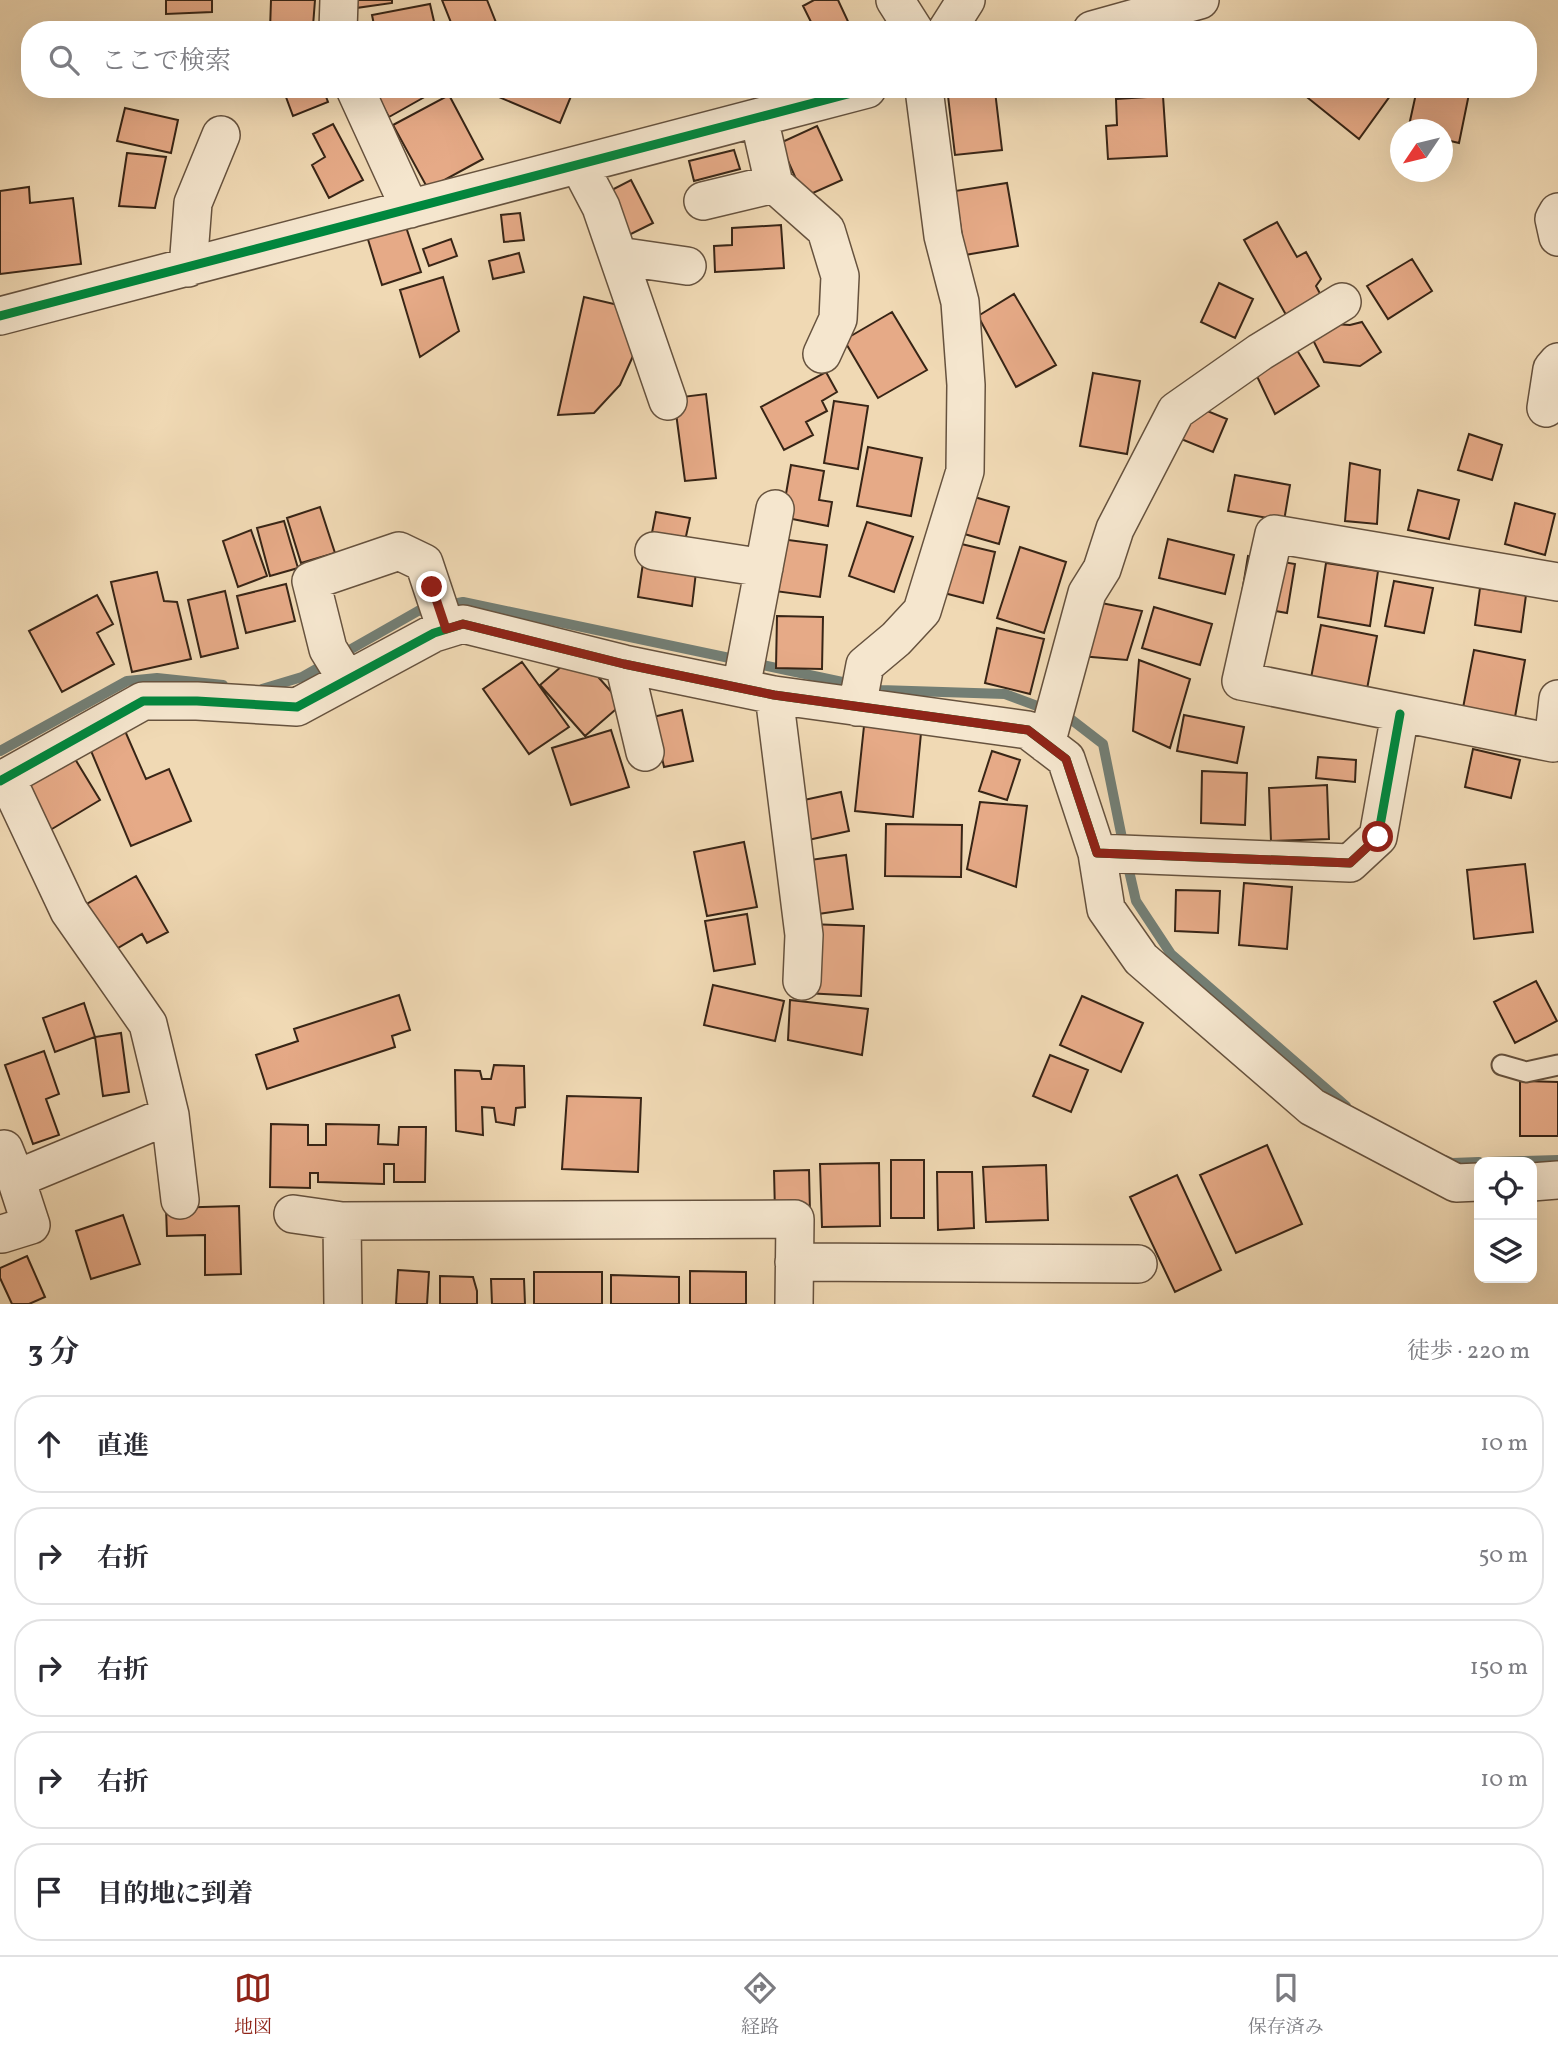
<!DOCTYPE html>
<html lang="ja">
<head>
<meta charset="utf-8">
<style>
  :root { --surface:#fff; --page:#f7f7f7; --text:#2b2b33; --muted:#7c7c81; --line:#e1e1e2; --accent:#8f2418 }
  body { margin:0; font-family:Vollkorn,"Noto Serif JP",serif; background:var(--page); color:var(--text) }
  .controls { position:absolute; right:21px; bottom:21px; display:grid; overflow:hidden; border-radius:14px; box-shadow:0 7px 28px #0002 }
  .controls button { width:63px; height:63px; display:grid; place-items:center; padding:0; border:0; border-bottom:2px solid var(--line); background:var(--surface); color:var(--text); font:35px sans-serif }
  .compass { position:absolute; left:1390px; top:119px; width:63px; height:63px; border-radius:50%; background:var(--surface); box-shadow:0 7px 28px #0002; rotate:235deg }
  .stop { position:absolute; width:21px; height:21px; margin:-16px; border:5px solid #8f2418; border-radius:50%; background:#fff }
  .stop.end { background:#8f2418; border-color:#fff; box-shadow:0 2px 7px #0008 }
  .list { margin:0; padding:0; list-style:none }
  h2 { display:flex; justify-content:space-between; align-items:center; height:91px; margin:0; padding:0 28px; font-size:30px }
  h2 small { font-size:23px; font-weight:400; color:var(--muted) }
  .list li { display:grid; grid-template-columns:46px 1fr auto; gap:21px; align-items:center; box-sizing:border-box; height:98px; margin:0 14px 14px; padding:0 14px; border:2px solid var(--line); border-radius:28px }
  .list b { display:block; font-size:26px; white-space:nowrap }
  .list em { font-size:23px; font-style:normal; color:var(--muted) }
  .icon { flex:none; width:38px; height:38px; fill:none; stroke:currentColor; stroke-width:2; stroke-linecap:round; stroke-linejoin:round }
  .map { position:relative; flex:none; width:1558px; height:1304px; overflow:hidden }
  .search { position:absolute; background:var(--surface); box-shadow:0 7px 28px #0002; left:21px; right:21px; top:21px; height:77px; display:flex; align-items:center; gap:18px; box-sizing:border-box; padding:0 24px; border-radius:28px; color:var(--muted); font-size:26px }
  .sheet { height:651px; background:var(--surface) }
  nav { display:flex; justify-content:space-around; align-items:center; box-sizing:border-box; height:98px; border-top:2px solid var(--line); background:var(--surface); font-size:19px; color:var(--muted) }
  nav a { display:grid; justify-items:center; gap:4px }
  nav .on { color:var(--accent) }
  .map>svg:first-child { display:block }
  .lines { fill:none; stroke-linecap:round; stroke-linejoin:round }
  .stream { stroke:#737e74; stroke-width:10 }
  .building { fill:#e6aa87; stroke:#382516; stroke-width:2 }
  .lane-casing { stroke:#66523e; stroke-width:23 }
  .street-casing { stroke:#66523e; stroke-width:40 }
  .lane { stroke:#f5e6ce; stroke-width:19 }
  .street { stroke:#f5e6ce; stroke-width:37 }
  .cycleway-casing { stroke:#f5e6ce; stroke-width:13 }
  .cycleway { stroke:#00873e; stroke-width:9 }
  .route { stroke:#8f2418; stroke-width:9 }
</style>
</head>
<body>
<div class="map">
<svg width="1558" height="1304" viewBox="0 0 1558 1304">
  <rect width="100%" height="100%" fill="#f0d9b4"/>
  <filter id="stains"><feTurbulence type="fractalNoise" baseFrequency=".00286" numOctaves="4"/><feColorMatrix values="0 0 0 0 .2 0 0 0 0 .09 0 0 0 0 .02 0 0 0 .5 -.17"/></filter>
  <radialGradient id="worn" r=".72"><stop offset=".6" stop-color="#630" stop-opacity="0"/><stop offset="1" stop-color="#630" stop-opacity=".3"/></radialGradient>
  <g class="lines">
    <path class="stream" d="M753,663L880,690L1005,694L1048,710
      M262,689L302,677L418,611L463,602L739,660
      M1062,715L1068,717L1103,744L1124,848
      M0,751L127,681L157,678L223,685
      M1127,862L1136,901L1171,954L1346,1106
      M1445,1160L1452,1163L1479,1162
      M1487,1162L1558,1160"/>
  </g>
  <path class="building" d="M166,0H212V12L166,14Z
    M271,0H315L313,26L299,30H270Z
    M355,0H392V3L356,8Z
    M442,0H487L499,30H454Z
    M814,0H838L852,30H815L803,6Z
    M430,4L436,30H375L372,15Z
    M283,89H323L328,102L293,116Z
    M373,89H437V90L389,117Z
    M480,89H574L560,123Z
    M1308,89H1384L1390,96L1359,139L1303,94Z
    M1417,89H1470L1459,143L1442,139V130H1408Z
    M995,91L1002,150L955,155L948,96Z
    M449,95L483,159L428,189L393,125Z
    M1163,96L1167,156L1108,159L1106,126L1117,125L1116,99Z
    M125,108L178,120L171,153L117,141Z
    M333,124L363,180L329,198L312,165L325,157L313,134Z
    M817,126L842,180L804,197L780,143Z
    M734,150L740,169L694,181L689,161Z
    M127,153L166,157L155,208L119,206Z
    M631,180L653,223L625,237L604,194Z
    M1007,183L1018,246L965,255L955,191Z
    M29,187L30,203L73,198L81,264L0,274V191Z
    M520,213L524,240L504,242L501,215Z
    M404,221L421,272L382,285L366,233Z
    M1277,222L1297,257L1306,252L1321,279L1316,286L1325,303L1290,322L1244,240Z
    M781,225L784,268L715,272L714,246L732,245V228Z
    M451,239L457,256L429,266L423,249Z
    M519,253L524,272L493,279L489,261Z
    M1412,259L1432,291L1388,319L1367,286Z
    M443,277L459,331L420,357L400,290Z
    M1219,283L1253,299L1235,338L1201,322Z
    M1014,294L1056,365L1016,387L978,316Z
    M584,297L627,307L633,356L620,385L594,413L558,415Z
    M892,312L927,370L878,398L844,340Z
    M1362,322L1381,352L1360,366L1324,362L1311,336L1333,324L1350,325Z
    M1295,347L1319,386L1275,414L1253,368Z
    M826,372L837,392L822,401L827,411L806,422L813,435L784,450L761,407Z
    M1093,373L1140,381L1127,454L1080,446Z
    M706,394L716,478L685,481L674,398Z
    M834,401L868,406L858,469L824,463Z
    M1195,406L1227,419L1213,452L1181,439Z
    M1469,434L1502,445L1492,480L1458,470Z
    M868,447L922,458L911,516L857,506Z
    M1350,463L1380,470L1377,524L1345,521Z
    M791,465L824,471L819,500L832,502L828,526L782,517Z
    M1235,475L1290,485L1284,521L1228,511Z
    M1418,490L1459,500L1449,539L1408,530Z
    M964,494L1009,507L999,544L954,531Z
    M1515,503L1555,514L1545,555L1505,544Z
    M320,507L335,553L301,563L287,518Z
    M656,512L690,518L683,550L650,543Z
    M284,521L298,568L270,576L257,528Z
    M867,522L913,537L894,592L849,576Z
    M251,530L267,576L238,587L223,541Z
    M773,538L827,545L820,597L767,590Z
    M1168,539L1234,555L1225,594L1159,578Z
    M953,542L995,552L983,603L940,592Z
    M1020,547L1066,562L1044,633L997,618Z
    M1248,556L1295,564L1287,613L1240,605Z
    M643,563L696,572L692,606L638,597Z
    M1326,563L1378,571L1370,626L1318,617Z
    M157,572L164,601L177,602L191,659L132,672L111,582Z
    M1394,581L1433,588L1424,633L1385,626Z
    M286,584L295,621L246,633L237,596Z
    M1480,588L1526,595L1521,632L1475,625Z
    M225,591L238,648L201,657L188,600Z
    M97,595L113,624L97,633L114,664L62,692L29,631Z
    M1086,600L1142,611L1127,660L1080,656Z
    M1154,607L1212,624L1200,665L1142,648Z
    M777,616L823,617L822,669L776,668Z
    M1321,625L1377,636L1367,689L1311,678Z
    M997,628L1044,639L1030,694L985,683Z
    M1474,650L1525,660L1515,717L1463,708Z
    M577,653L622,704L585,736L540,685Z
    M1139,660L1190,679L1170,748L1133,731Z
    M522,662L569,727L529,754L483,689Z
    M682,710L693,761L664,767L653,717Z
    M1184,715L1244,727L1237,763L1177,751Z
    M122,724L146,779L169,769L191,821L131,846L86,739Z
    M864,726L921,733L913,817L855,811Z
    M611,730L629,787L571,805L552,748Z
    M1473,749L1520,760L1511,798L1465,787Z
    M992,751L1020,760L1007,800L979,791Z
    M72,754L100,800L47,832L19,786Z
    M1318,757L1356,760L1355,782L1316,778Z
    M1202,771L1247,773L1245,825L1201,823Z
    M1327,785L1329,839L1271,841L1269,788Z
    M841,792L849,831L790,844L781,805Z
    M980,802L1027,806L1016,887L967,869Z
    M886,824L962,825L961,877L885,876Z
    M744,842L757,907L707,916L694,852Z
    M846,855L853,909L804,916L796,862Z
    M1525,864L1533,932L1474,939L1467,870Z
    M136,876L168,932L147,943L142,934L111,952L85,905Z
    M1244,883L1292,887L1287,949L1239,945Z
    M1176,890L1220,891L1218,933L1175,931Z
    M747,914L755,964L714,971L705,921Z
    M808,924L864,926L861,996L805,993Z
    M1536,981L1557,1021L1515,1043L1494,1002Z
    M713,985L784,1001L775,1041L704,1025Z
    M399,995L410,1030L392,1036L395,1047L267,1089L256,1055L298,1041L294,1029Z
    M1082,996L1143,1023L1121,1072L1060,1045Z
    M790,1000L868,1009L862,1055L788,1040Z
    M84,1003L95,1037L55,1052L43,1018Z
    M121,1033L129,1092L103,1096L95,1037Z
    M44,1051L59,1094L46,1099L59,1135L33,1144L5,1065Z
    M1050,1055L1088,1070L1071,1112L1033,1096Z
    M494,1065L524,1066L525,1107L516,1108L514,1125L496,1122L494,1108L482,1107L483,1135L456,1131L455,1070L480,1071L482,1079H491Z
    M1520,1081L1558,1082V1136H1520Z
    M567,1096L641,1098L638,1172L562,1169Z
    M271,1124L308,1125V1145H326V1124L379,1125L378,1144L398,1145L399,1127H426L425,1182H394V1164H384V1184L318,1182V1173H310V1188L270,1187Z
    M1267,1145L1302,1224L1236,1253L1200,1175Z
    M891,1160H924V1218H891Z
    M879,1163L880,1226L822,1227L820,1164Z
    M1046,1165L1048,1220L986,1222L983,1167Z
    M809,1170L810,1212L775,1213L774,1171Z
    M937,1172H972L974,1228L938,1230Z
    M1177,1175L1221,1270L1175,1292L1130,1197Z
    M239,1206L241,1274L205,1275V1235L167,1236L166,1208Z
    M123,1215L140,1264L91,1279L76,1231Z
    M27,1256L45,1297L29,1304H12L0,1278V1268Z
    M398,1270L429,1272L427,1304H396Z
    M690,1271L746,1272V1304H690Z
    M534,1272H602V1304H534Z
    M611,1275L679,1277V1304H611Z
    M440,1276L473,1277L477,1291V1304H440Z
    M491,1279H524L525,1304H492Z"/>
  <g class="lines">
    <g class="lane-casing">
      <path id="lane" d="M1502,1065L1526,1072L1558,1065"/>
    </g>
    <g class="street-casing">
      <path id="street" d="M895,0L914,30
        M338,30L339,0
        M947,30L966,0
        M1092,30L1200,0
        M355,89L410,209
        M579,165L601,207L668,401
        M774,184L826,230L840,276L838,319L822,354
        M703,201L774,184L759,118
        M1558,212L1554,219L1558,237
        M618,256L687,266
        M188,268L193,203L221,135
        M0,316L867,89
        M1546,408L1552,369L1558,362
        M654,551L764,568
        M1558,582L1274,534L1241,681L1553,743L1558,699
        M624,664L645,752
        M347,680L328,649L311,581L399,551L424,563L446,629
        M741,688L775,509
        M774,695L804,935L802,981
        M857,707L865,665L896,639L922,611L965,471L966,385L960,302L943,236L924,89
        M1046,744L1087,593L1102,569L1115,529L1176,411L1260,352L1342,302
        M6,777L69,911L148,1024L170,1115L180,1200
        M0,781L143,701H197L297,707L434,633L463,624L624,664L774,695L1028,730L1066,759L1097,853L1350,863L1378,837L1400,714
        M1097,853L1106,909L1141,959L1312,1107L1456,1183L1479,1182
        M4,1149L16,1179
        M1532,1182L1558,1180
        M293,1214L342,1221
        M2,1234L31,1225L16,1179L170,1115
        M794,1262L1138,1264
        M343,1304L342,1221L795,1219L794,1304"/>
    </g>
    <use href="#lane" class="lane"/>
    <use href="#street" class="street"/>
    <g class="cycleway-casing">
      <path id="cycleway" d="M0,316L867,89
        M0,781L143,701H197L297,707L434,633L463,624L624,664L774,695L1028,730L1066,759L1097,853L1350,863L1378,837L1400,714"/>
    </g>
    <use href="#cycleway" class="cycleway"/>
  </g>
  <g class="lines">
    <path class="route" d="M432,587L446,629L463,624L624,664L774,695L1028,730L1066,759L1097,853L1350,863L1378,837"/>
  </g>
  <rect width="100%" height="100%" filter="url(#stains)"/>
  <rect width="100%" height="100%" fill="url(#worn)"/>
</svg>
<div class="controls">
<button><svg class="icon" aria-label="locate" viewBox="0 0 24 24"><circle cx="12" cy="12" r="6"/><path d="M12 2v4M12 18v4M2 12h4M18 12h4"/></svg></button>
<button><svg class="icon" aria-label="layers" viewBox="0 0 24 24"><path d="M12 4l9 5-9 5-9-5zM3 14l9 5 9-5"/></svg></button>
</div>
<svg class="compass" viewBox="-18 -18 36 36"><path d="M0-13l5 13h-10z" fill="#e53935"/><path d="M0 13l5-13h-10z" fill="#7c7c81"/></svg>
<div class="stop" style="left:1378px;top:837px"></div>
<div class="stop end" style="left:432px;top:587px"></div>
<div class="search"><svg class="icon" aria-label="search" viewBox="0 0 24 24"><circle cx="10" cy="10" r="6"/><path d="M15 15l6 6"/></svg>ここで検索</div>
</div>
<section class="sheet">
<h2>3 分<small>徒歩 · 220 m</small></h2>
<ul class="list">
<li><svg class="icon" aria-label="ahead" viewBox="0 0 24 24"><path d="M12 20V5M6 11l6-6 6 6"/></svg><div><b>直進</b></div><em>10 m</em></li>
<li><svg class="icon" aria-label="right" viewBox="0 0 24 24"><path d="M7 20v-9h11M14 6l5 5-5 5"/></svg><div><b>右折</b></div><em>50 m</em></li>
<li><svg class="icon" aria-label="right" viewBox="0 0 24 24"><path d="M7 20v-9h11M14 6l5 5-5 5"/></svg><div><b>右折</b></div><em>150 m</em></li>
<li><svg class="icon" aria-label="right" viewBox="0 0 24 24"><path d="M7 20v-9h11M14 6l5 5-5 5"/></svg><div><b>右折</b></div><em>10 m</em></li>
<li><svg class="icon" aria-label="arrive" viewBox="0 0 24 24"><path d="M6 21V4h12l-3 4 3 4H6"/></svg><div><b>目的地に到着</b></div></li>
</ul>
</section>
<nav>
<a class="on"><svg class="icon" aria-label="map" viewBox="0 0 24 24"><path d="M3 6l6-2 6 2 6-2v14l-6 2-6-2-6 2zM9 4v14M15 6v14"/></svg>地図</a>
<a><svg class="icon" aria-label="directions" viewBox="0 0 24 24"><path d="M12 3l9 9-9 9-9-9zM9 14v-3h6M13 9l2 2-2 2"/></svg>経路</a>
<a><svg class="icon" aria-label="saved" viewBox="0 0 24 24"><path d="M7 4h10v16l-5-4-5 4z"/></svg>保存済み</a>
</nav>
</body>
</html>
